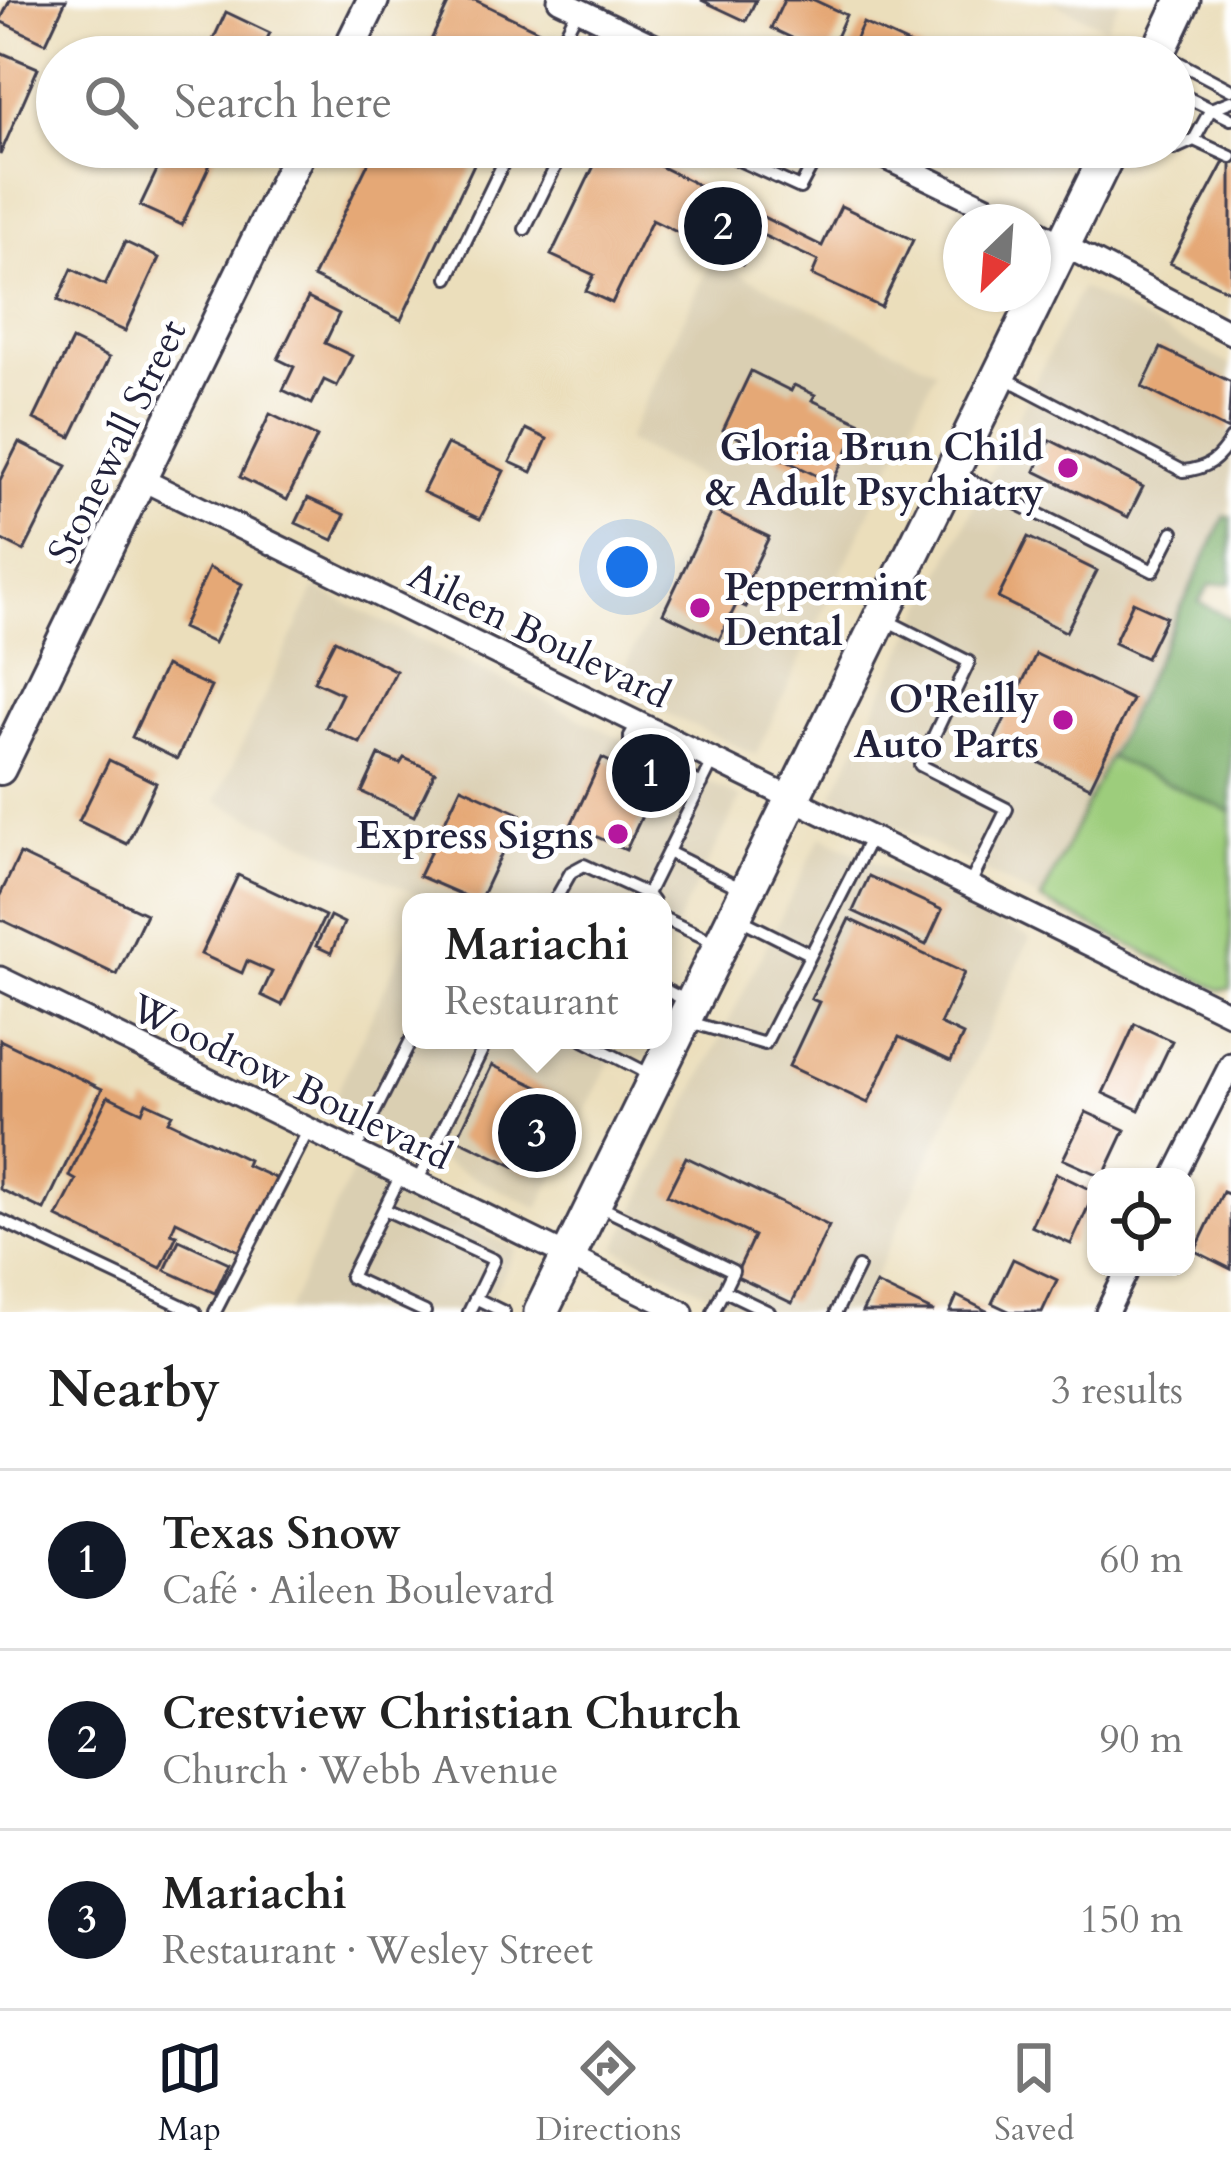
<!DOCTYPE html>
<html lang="en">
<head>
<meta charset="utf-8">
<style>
  :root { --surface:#fff; --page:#f6f6f6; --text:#222; --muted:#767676; --line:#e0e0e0; --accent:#111827 }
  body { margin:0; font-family:Cardo,serif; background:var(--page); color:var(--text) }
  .controls { position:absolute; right:36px; bottom:36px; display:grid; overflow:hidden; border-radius:24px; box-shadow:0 3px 9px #0004 }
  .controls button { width:108px; height:108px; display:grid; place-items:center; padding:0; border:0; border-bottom:3px solid var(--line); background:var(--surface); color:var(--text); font:60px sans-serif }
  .compass { position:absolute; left:943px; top:204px; width:108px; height:108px; border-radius:50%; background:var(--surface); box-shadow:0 3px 9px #0004; rotate:205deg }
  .you { position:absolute; left:627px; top:567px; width:42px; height:42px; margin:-30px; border:9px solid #fff; border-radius:50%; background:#1a73e8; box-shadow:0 0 0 18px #1a73e833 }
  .badge { display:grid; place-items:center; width:78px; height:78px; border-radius:50%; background:var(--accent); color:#fff; font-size:39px; font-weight:700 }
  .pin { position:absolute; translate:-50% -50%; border:6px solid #fff; box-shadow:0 3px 12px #0006 }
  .popup { position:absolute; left:402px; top:893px; width:270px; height:156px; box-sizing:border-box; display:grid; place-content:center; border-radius:24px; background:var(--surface); filter:drop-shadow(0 3px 9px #0005); font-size:39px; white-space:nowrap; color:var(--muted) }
  .popup b { font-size:45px; color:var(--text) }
  .popup::after { content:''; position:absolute; left:50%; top:100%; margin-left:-24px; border:24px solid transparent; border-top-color:var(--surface) }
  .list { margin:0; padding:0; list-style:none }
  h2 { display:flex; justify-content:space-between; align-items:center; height:156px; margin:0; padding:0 48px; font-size:51px }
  h2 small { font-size:39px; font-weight:400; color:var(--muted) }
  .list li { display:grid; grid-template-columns:78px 1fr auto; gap:36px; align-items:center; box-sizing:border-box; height:180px; padding:0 48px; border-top:3px solid var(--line) }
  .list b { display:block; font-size:45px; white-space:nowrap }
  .list p { margin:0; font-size:39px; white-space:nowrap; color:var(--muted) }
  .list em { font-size:39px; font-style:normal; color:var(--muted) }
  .icon { flex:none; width:66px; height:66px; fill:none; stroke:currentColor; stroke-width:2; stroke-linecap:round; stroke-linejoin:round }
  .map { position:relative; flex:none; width:1231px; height:1312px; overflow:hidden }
  .search { position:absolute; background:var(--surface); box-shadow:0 3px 9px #0004; left:36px; right:36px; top:36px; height:132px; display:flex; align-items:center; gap:30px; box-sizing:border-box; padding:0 42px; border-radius:66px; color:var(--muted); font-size:45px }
  .sheet { height:696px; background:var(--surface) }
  nav { display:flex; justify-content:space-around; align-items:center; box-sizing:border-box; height:168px; border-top:3px solid var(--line); background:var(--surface); font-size:33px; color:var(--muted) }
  nav a { display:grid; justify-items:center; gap:6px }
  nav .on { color:var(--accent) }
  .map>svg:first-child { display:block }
  .built { fill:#dacfb2 }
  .green { fill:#9dcd7c; stroke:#60785c; stroke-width:3 }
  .forest { fill:#7eb06c; stroke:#506954; stroke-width:3 }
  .building { fill:#e5a876 }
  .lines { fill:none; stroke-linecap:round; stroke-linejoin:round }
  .lane-casing { stroke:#403e4e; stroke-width:16 }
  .street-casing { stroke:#403e4e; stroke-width:27 }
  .secondary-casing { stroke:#403e4e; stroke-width:36 }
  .primary-casing { stroke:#403e4e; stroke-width:39 }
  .lane { stroke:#fff; stroke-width:10 }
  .street { stroke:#fff; stroke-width:21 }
  .secondary { stroke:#fff; stroke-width:30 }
  .primary { stroke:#fff; stroke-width:33 }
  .poi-dot { fill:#b5179e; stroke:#fff; stroke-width:4.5 }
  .labels { text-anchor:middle; stroke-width:10; stroke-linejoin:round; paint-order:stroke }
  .street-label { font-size:39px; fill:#22223b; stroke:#fff }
  .poi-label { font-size:39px; font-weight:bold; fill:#22223b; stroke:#fff; text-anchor:end }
</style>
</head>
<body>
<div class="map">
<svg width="1231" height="1312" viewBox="0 0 1231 1312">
  <rect width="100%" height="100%" fill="#fff"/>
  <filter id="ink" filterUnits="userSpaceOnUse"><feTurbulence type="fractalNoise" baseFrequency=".00833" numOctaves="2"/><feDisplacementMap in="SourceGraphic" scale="24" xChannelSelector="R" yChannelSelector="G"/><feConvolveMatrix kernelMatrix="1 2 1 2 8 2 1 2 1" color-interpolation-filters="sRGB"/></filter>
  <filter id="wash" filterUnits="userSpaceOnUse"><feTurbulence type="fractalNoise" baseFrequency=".004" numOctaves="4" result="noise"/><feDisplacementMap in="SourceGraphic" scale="48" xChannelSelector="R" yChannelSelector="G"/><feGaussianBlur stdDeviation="2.7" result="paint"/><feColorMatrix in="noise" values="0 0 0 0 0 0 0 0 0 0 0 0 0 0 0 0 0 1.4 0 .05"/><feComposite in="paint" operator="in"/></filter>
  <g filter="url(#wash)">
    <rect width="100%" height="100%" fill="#ebdebb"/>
    <path class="built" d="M1049,0H1120L1106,28Z
      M712,260L936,370L756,755L614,689L716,484L626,441Z
      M1081,288L1231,365V503L1041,900L833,794Z
      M315,588L741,798L663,951V902H424L425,898L216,801Z
      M821,836L1030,938L859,1312H744L616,1248Z
      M411,931V1040H620L539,1208L329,1109Z
      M353,1170L516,1249L484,1312H287Z"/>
    <path class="green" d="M1109,757L1231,812V989L1220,990L1041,900Z"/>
    <path class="forest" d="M1225,516L1231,517V583L1210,585L1199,602L1231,619V812L1109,757Z"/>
    <g id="blocks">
      <path class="building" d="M10,0H66L46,43L0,21Z
        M450,0H475L539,31L526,57H423Z
        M701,0H756L746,21Z
        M784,0H814L846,15L828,55L771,28Z
        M226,12L270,33L258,57H205Z
        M863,23L922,50L919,57H847Z
        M0,52L38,68L0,155Z
        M168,147H218L182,225L140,206Z
        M376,147H482L401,320L313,277Z
        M603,147H621L822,246L841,206L913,240L881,307L812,275L818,261L758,233L743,264L652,220L612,303L586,291L594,275L551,255Z
        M1225,160L1231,163V292L1170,263Z
        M125,242L159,258L125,331L58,300L72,269L105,285Z
        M308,298L339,314L325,343L352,356L337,386L324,380L312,404L283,390L294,367L278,359Z
        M72,340L109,358L71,437L34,419Z
        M1161,348L1231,382L1228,430L1142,387Z
        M751,371L791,391L794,385L815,395L812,400L861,423L832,483L723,430Z
        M270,414L317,437L287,500L240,477Z
        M526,429L547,439L532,472L510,462Z
        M1050,440L1143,487L1128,517L1035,471Z
        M19,442L67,466L24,551L0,539V480Z
        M447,444L504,471L480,519L423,492Z
        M308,498L345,515L333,540L296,523Z
        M712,510L769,537L749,578L758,582L746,607L737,603L719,640L663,613Z
        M1028,537L1097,571L1066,632L998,598Z
        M209,568L242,584L214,643L182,628Z
        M1133,602L1166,617L1146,658L1114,643Z
        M335,640L396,671L360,743L326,727L342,694L314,681Z
        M1036,654L1132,700L1090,787L994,741Z
        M165,666L211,687L177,759L132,737Z
        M379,755L400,764L404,758L435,772L414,816L362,792Z
        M602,758L657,784L626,850L571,825Z
        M109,760L156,783L127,844L79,821Z
        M461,787L520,814L479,902L419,876Z
        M20,854L146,914L117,975L0,919V895Z
        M238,875L325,916L282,1005L261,995L272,972L247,961L242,973L201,954Z
        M869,876L942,910L926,945L853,911Z
        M330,916L344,923L331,953L316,946Z
        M849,919L964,973L940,1024L963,1035L951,1061L899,1037L868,1103L789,1066L819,1002L811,999Z
        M1135,1024L1172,1041L1139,1110L1103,1093Z
        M0,1040L102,1089L44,1210L0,1189Z
        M492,1065L563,1099L528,1173L457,1139Z
        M108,1096L142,1112L146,1102L172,1114L168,1121L248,1160L246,1165L277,1179L241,1252L176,1221L171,1233L177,1235L161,1268L57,1217L76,1180L69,1176Z
        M1086,1112L1125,1130L1103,1177L1063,1159Z
        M686,1157L829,1226L792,1303L735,1276L754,1236L667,1195Z
        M1056,1173L1095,1192L1071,1244L1031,1226Z
        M1223,1192L1231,1195V1269L1195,1251Z
        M179,1240L229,1263L215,1293L165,1270Z
        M1013,1259L1057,1280L1042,1312H1011L992,1303Z
        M876,1284L934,1312H862Z
        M957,1296L989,1312H950Z"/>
    </g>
  </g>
  <g filter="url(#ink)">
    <use href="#blocks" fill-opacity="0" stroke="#403e4e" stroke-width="3"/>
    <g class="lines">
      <g class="lane-casing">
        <path id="lane" d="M554,57L578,9
          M609,57L622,30
          M1174,60L1231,90
          M1174,91L1211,109L1231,101
          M1194,140L1231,157
          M710,147L800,188L822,147
          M1168,147L1174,149L1194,140L1211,109L1231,119
          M525,229L565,147
          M448,278L511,147
          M1003,377L1183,471C1208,469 1219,459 1231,439
          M956,473L1153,571L1173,532
          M884,619L969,662L920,765L1007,809L970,884
          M638,722L630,736V748L702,784
          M668,852L744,890
          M647,894L714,759
          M554,902L571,872L584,865L647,894L653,902
          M663,918L718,944
          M738,918L810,954
          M663,989L687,1001
          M686,1021L765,1044L871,837
          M583,1040L653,1076
          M355,1151L411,1040
          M417,1182L487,1040
          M597,1205L733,1271L713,1312
          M384,1209L401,1175
          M0,1220L195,1312
          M723,1290L769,1312
          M475,1298L504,1312
          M215,1312L309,1129
          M425,1312L350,1277L384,1209L494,1260L469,1312
          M836,1312L858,1267"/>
      </g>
      <g class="street-casing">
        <path id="street" d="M559,0L678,57
          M863,147L1018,222
          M1033,229L1231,333
          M141,479L1231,1014
          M0,978L682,1312
          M1174,1177L1231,1064
          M1107,1312L1129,1267"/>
      </g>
      <g class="secondary-casing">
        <path id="secondary" d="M345,57L373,0
          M0,769L302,147"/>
      </g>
      <g class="primary-casing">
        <path id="primary" d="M1156,57L1183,0
          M541,1312L1111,147"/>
      </g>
      <use href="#lane" class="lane"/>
      <use href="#street" class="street"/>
      <use href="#secondary" class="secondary"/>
      <use href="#primary" class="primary"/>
    </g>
  </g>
  <g class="poi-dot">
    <circle cx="1068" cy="468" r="12"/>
    <circle cx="700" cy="608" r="12"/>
    <circle cx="1063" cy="720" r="12"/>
    <circle cx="618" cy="834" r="12"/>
  </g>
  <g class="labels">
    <g class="street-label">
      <text transform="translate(116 441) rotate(-64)" y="14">Stonewall Street</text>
      <text transform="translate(540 634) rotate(26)" y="14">Aileen Boulevard</text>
      <text transform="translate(292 1081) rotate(26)" y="14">Woodrow Boulevard</text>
    </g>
    <g class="poi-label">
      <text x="1044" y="460">Gloria Brun Child<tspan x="1044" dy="45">&amp; Adult Psychiatry</tspan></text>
      <text x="724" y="600" text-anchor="start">Peppermint<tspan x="724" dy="45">Dental</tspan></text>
      <text x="1039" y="712">O'Reilly<tspan x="1039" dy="45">Auto Parts</tspan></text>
      <text x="594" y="848">Express Signs</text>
    </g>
  </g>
</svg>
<div class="controls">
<button><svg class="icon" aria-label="locate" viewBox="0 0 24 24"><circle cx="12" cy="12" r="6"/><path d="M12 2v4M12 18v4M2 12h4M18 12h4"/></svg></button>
</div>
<svg class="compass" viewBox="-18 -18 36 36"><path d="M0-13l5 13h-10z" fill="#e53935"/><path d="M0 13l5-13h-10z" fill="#767676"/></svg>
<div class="you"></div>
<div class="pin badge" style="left:651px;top:773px">1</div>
<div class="pin badge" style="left:723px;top:226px">2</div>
<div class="pin badge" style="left:537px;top:1133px">3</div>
<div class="popup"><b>Mariachi</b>Restaurant</div>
<div class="search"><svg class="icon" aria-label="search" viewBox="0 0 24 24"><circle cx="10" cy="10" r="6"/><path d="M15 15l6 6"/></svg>Search here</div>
</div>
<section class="sheet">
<h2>Nearby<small>3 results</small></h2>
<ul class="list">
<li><span class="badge">1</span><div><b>Texas Snow</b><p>Café · Aileen Boulevard</p></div><em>60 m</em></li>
<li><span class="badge">2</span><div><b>Crestview Christian Church</b><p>Church · Webb Avenue</p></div><em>90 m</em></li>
<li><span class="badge">3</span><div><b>Mariachi</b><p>Restaurant · Wesley Street</p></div><em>150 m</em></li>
</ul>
</section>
<nav>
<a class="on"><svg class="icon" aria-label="map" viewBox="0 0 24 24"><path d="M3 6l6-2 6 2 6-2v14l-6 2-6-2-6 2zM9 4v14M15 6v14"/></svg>Map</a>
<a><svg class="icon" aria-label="directions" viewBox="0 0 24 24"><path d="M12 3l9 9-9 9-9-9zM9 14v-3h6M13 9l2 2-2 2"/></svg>Directions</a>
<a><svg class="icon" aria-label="saved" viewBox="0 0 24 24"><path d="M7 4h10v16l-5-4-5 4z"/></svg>Saved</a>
</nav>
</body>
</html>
